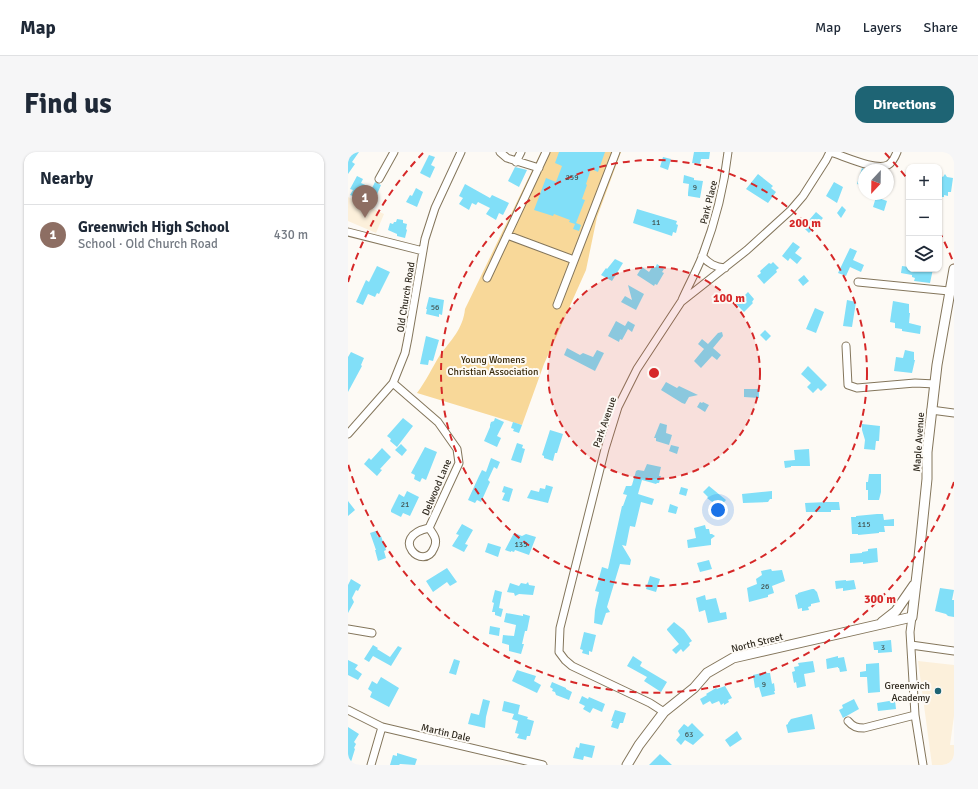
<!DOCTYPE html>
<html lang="en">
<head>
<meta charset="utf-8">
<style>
  :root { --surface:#fff; --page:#f6f6f7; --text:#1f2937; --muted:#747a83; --line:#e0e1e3; --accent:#1e6474 }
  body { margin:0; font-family:Signika,sans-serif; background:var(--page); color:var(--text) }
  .controls { position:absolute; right:12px; top:12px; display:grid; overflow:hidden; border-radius:8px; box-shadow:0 1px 3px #0004 }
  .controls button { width:36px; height:36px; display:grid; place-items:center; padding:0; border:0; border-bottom:1px solid var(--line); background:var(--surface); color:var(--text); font:20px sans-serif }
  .compass { position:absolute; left:510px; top:12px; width:36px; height:36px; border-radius:50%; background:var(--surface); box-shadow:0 1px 3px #0004; rotate:202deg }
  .you { position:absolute; left:370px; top:358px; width:14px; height:14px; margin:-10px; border:3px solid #fff; border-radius:50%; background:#1a73e8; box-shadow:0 0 0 6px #1a73e833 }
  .badge { display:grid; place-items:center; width:26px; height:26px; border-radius:50%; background:var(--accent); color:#fff; font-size:13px; font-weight:700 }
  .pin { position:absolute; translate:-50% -33px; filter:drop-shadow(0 1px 2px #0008) }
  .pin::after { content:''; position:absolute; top:21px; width:14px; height:12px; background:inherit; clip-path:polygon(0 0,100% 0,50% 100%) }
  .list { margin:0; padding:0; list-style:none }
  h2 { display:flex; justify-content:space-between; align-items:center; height:52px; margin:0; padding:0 16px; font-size:17px }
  h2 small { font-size:13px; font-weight:400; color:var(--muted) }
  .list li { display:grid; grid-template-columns:26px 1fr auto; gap:12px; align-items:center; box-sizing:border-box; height:60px; padding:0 16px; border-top:1px solid var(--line) }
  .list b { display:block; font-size:15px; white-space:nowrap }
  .list p { margin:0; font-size:13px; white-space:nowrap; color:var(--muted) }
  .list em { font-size:13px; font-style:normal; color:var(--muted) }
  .icon { flex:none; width:22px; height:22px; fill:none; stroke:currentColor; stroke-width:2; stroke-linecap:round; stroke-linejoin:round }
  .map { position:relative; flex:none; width:606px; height:613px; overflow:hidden; border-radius:12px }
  header { display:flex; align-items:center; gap:24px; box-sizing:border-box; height:56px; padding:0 20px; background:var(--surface); border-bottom:1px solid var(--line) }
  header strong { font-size:19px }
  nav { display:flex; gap:22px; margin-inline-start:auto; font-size:14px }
  .intro { display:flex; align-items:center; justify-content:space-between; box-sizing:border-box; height:96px; padding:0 24px }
  h1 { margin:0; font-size:28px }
  .button { padding:10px 18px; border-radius:12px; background:var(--accent); color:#fff; font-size:14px; font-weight:700 }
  main { display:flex; gap:24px; padding:0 24px }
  aside { flex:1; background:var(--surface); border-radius:12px; box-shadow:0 1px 3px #0004 }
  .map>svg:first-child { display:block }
  .built { fill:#fcf0db }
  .green { fill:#f8d899 }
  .building { fill:#81dff8 }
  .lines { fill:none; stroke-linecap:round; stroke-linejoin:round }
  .minor-casing { stroke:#84765c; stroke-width:9 }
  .major-casing { stroke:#84765c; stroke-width:11 }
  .minor { stroke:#fff; stroke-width:7 }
  .major { stroke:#fff; stroke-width:9 }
  .ring { fill:none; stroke:#d62828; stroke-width:2; stroke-dasharray:7 5 }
  .poi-dot { fill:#1e6474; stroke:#fdfaf5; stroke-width:1.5 }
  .labels { text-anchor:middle; stroke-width:4; stroke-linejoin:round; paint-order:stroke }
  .number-label { font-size:8px; fill:#445755 }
  .street-label { font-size:10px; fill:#302a1f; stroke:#fdfaf5 }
  .park-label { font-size:10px; fill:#392a0b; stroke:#fdfaf5 }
  .poi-label { font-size:10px; fill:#302a1f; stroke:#fdfaf5; text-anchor:end }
  .centre { fill:#d62828; stroke:#fdfaf5; stroke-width:2 }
  .ring-label { font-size:12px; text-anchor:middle; font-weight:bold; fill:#d62828; stroke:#fdfaf5; stroke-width:4; stroke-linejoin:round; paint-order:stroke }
</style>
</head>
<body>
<header>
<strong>Map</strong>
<nav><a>Map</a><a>Layers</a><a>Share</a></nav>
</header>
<div class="intro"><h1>Find us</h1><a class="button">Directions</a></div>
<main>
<aside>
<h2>Nearby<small></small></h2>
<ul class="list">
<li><span class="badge" style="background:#8d6e63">1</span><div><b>Greenwich High School</b><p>School · Old Church Road</p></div><em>430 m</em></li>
</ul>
</aside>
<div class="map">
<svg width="606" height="613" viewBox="0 0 606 613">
  <rect width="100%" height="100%" fill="#fdfaf5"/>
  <path class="built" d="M0,45L36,62L28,81L0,69Z
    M570,509L606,513V564L602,593H606V613H584Z"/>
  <path class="green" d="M193,0H273L249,65L238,118L196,212L174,273L69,241C78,229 84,216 92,203C103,188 115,177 117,157Z"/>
  <path class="building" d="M0,0H11L4,10L7,12L0,22Z
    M211,0H257L250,20L243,17L238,32L239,33L234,47L237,48L228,71L233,73L231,79L225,77L227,72L221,70L222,68L206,62L205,64L186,58L198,26L208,30L214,14L207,11Z
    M346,0H362L361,7H353L352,12L344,11Z
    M81,3L87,5L83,13L87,15L82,26L72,21Z
    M315,5L323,7L320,18L312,15Z
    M167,15L179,18L171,35L160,29Z
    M514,16L516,17V34L509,32Z
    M410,22L425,34L423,36L428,40L420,51L398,37Z
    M597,22L599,25L605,26L603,40H600V44L596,43V45H591V32H592L593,24L595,25Z
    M336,23L346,26V28L355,29L352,46L340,44V41L341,32L335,31Z
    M9,24L15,27L13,31L24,36L27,30L33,33L27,47L24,46L22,50L2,43L5,38L2,37Z
    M486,30L495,35L489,51L478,44Z
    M117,32L142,46L144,43L161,51L155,63L151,61L148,68L138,62L142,56L130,50L128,53L124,51L121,58L111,52L115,46L111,44Z
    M68,36L75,40L69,55L58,50L62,43L64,44Z
    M528,45L539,49L536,59L525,55Z
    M494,54L498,58L493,66L489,61Z
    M289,57L329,69L328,72L330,73L328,81L325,80L324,84L285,71Z
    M468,60L475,66L461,81L455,75Z
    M49,67L55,68V71L59,72L58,77L59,78L57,86L49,84V82L40,78L42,71L45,72L46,70H48Z
    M445,90L452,95L447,101L454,106L449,112L442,106L440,109L434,104Z
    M502,96L509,99L505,108L516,113L513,120L502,115L498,124L490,121Z
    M267,107L275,111L264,129L253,123L258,116L259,117Z
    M425,110L431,116L428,118L429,120L416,132L409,124L413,121L412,119L421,111L423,112Z
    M309,112L316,117L314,120L316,121L309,133L307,132L306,134L289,123L294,115L301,120L305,114L307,116Z
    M29,114L42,120L31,142L29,141L27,145L20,142L15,153L8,150L18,128L21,130Z
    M554,114L561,115V117H585L582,131L566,129L567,126L564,125V123L553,121Z
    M456,123L461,129L455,134L450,128Z
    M280,133L296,142L288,158L273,150L277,144L284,148Z
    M400,140L406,147L404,150L405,151L396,160L388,152Z
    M81,145L96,148L94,163L91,162V165L78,162L79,157H78Z
    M499,148L508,150L504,175L495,174Z
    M545,149L561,152V161H562L561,171L573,174L572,182L554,179V177L547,176V171L542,170Z
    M467,156L476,160L468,181L458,177Z
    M268,169L277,174L280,169L287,173L284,180L280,177L274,188L272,187L271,190L260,184Z
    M417,178L423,184L418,189L412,183Z
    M374,180L375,184L365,196L373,203L369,208L364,204L353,216L346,209L356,197L350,192L354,187L360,192L370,181Z
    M78,184L91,188L85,209L81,208L80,213L72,212Z
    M219,196L232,203L235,201L245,205L249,198L256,201L247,219L216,203Z
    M557,198L566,200V208H567L564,221L546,219L548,205L555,206Z
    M3,200L16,206L13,213L14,214L0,240V205Z
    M460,214L479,233L473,239L470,236L465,241L459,235L463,231L453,222Z
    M318,230L329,236L331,234L350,243L341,245L337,252L334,251L313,238Z
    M396,237H411V246L396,245Z
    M352,250L354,251L355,250L361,253L357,260L349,255Z
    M55,266L65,274L49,295L42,289L43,287L39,284Z
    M147,266L156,270L149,284L153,286L149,295L136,289L142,275V273L143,270L146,269Z
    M165,270L174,273L171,281L165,279L166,277L163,276Z
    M312,271L319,273L318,281L324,283L321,293L308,289V286H306Z
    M514,272L532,274L531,289H528L527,298L516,297L517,288L514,278Z
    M202,278L215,282L209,301H207L205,309L196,306V304L194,303Z
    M169,291L175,293L174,296L177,297L173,311L163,308Z
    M53,292L59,298L54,304L47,298Z
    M323,293L331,295L329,302L321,299Z
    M77,295L89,300L78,328L74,326L72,330L66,327L67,323L63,321Z
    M34,296L43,305L32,317L34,318L29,324L16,312L21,306L23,308Z
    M461,297L462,314H443V315L437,316L436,309L447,308L446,298Z
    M143,306L152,310L149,317L146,315L140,328L142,330L133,350L129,348L127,351L120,348L131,324L134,318L138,320Z
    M299,312L313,315L311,324H313L311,331H309L308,332L294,328L290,342L306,347L304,353L293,350L287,375L282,374L278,394L274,393L283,408L282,413L272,412L259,455L262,460L258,461L254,473L246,471L247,458L251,440L247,439L250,430L254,415L260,417L274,354H275L279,343L275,342L278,334H283L284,333L288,319L290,318L296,319Z
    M521,322H533V340L531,348H520V338H518V330H520Z
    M198,333L205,335L200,351L179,346L183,338L191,340L192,336L197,337Z
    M156,334L165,337L161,350L154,348L157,341L154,340Z
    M361,334L378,348L372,355L369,352L368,353L359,346L360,345L355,340Z
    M333,335L340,337L338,344L331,342Z
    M59,339L71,345L62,364L55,361L53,365L43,360V358L51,342L56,345Z
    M424,339V347H422L420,350L395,351L394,342Z
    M0,349L7,358L0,364Z
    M479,350H491L492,358H483V360H458L457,351Z
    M322,352L330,355L328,362L320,360Z
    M529,362H535L536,368L546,367V374H536L537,380H531V381L510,383V382H504L503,365H508V364Z
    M114,372L125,378L117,392L120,393L116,400L104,394L111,383L108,382Z
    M357,373L358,377H361L362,382H364L367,384L363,387V393L340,396L339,388L348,386L346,376Z
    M28,379L30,385L33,384L38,398L36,399L38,406L30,409L27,398H28L22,381Z
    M166,381L174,384L178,382L188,385L181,403L167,398L166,400L163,399V400L157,398Z
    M140,391L153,395L150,405L137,400Z
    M529,396L530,410L515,412V410L502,411V402L514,401V400L520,399V397Z
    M361,408L364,417L352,420L349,411Z
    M99,416L109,430L102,434L99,430L85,440L78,429Z
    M423,417L424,419L434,418L437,429L424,434L426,441L420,443V445L401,450L399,436L409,432L408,427L414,423L413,419Z
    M302,424L312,427L308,440L298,437Z
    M3,427L13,433L10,439L8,438L4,446L6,450L0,461V433Z
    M498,428V429L506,428L508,437L495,439V436L488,437L487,429Z
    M180,430L181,433L187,434L185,443L171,442L167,444L166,441L159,440L162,431L171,434L173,431L178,432Z
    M592,436L606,438L604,448H606V465L600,464L598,462L587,459Z
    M464,437H466L469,440L472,450L463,452V454L460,455L461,458L454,459V456L450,457L447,443L450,442V441Z
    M147,438L154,440L151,456L155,457L153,465L147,463V460H144L146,451L144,450Z
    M357,443L358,448L368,446L372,461L378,460L379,467L360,471L357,458L351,460L348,446Z
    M158,461L175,464V462L182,464L179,479H177L174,492H176L173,502L161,499V493L154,491L155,483L166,484L168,473L156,470Z
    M326,470L336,478L344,489L341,491L342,493L335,500L333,497L328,502L324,498L331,492L319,478V477Z
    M142,474L152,476L151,484L141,482Z
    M236,480L248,483L244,500L241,499V503L234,501L235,498L232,497Z
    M543,488L544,500L530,501V498H526L525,490Z
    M25,493L30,496L29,497L42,505L50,494L54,496L43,514L25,504L21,510L16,507Z
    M285,504L294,510L292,514L319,530L313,540L296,529L299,525L279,514Z
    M490,504V506L496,505L499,519L492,520L491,516H490V515L479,517L478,507Z
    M106,507L112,509L108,523L101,521Z
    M0,508L10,513L7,517L14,522L10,528L0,523Z
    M465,509L467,520L456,522L458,534L449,536L448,530L446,531L444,520L447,519L446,515L451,514L450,511Z
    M531,511L532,540L520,541L519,525H512V520L518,519V512Z
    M169,518L188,524L186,529L193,533L189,541L164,529Z
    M418,520L419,521H422L424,532L426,531L427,539H426L427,542L414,545L411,535L407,536L405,523Z
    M33,525L51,536L41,555L22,545L24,540L20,537L24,529L29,532Z
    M204,530L218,536V537L224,540L221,548L208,543L207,540L204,539L205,537L202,535Z
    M377,534L384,546L380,548L381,550L376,553V551L373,553L371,549L364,552L362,549L355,553L352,547L359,543L358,542L368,536L369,537Z
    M234,544L240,547L241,545L257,552L254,560L245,556L242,561L235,557L237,554L231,551Z
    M135,547L142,549L138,565L137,576L120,572L123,561L131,563Z
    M506,547L511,557L495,566L491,558L495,556L494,553Z
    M547,548L548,557L530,559L529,551Z
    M156,549L172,553L170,562L180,565L179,567L186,569L182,584H179L178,588L169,586L171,582L167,581L170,569L164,567L166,562L154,559Z
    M267,558L278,561L275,571H272L270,577L263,575L265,569H263Z
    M464,562L467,577L440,581L438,573L440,572V571L443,567Z
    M344,571L356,583L345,593L337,588L333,593L328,588L332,583L330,579L336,572L340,575Z
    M0,575L11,582L6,590L8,592L6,596L7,597L2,613H0Z
    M389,579L394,587L382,595L377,588Z
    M232,591L247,594L244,606L236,604L235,608L225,606L228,595L231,596Z
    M49,601L69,607L67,613L52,612L51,613H42L45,603L49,604Z
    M312,602L324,613H301Z"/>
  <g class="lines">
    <g class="minor-casing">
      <path id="minor" d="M152,0L159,6L191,16
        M482,0C496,4 527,19 540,13C545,10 547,5 549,0
        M168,10L173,0
        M31,27L46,0
        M0,80L75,99
        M159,83L226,108
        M354,104C361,112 367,115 377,116
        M139,126L198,0
        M510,130L601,139
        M334,148C340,134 348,120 354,105C367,71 376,36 380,0
        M209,153L268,0
        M498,194L500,233L509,236L567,231L587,232
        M45,231L90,270L109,297L111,311L81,376C39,385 76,421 86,396C90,388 86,383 81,376
        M583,258L606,261
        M0,282L45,231L57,201L60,186L77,87L87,56L113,0
        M564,465L562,480L567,563L575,613
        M0,477L24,481
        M563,493L606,499
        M0,558L34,575L195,613
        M316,560L302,551L224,514L217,508L211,500L212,476L257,297L270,255L289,217L333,150L399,98L443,58L455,44L478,8L482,0
        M500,569C505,575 509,576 516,576L567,563
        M23,613L34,575"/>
    </g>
    <g class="major-casing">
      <path id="major" d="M534,470L548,459L566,433
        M279,613L291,593L316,560L346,536L359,521L385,506L564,465L571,405L579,327V300L589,213L606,117"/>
    </g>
    <use href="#minor" class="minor"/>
    <use href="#major" class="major"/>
  </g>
  <circle cx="306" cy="221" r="106" fill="#d62828" fill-opacity=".12"/>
  <g class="ring">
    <circle cx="306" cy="221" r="106"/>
    <circle cx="306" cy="221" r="213"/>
    <path d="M606 330A319 319 0 0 1 0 312M0 130A319 319 0 0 1 75 1M537 1A319 319 0 0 1 561 29M591 79A319 319 0 0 1 606 112"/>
  </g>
  <circle class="poi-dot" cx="590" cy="539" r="4"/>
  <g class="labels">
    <g class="number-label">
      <text x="224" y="28">259</text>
      <text x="347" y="38">9</text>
      <text x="308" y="73">11</text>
      <text x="87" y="158">56</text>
      <text x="57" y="355">21</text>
      <text x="516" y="375">115</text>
      <text x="173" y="395">135</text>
      <text x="417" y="437">26</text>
      <text x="535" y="498">3</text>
      <text x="416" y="535">9</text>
      <text x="341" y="585">63</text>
    </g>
    <g class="street-label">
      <text transform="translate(360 50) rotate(-76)" y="4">Park Place</text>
      <text transform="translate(57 145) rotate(-81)" y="4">Old Church Road</text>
      <text transform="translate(256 270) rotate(-71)" y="4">Park Avenue</text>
      <text transform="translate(570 290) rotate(-86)" y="4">Maple Avenue</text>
      <text transform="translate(88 335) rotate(-67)" y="4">Delwood Lane</text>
      <text transform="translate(409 490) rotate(-14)" y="4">North Street</text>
      <text transform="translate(98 580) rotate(13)" y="4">Martin Dale</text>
    </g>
    <g class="park-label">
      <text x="145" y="211">Young Womens<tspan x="145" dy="12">Christian Association</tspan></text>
    </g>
    <g class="poi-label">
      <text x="582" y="537">Greenwich<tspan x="582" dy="12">Academy</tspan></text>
    </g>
  </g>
  <circle cx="306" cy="221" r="6" class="centre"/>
  <g class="ring-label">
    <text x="457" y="75">200 m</text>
    <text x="381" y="150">100 m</text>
    <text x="532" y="451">300 m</text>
  </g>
</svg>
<div class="controls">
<button>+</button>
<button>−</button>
<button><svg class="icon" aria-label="layers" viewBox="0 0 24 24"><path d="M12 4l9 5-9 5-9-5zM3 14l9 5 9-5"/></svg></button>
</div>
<svg class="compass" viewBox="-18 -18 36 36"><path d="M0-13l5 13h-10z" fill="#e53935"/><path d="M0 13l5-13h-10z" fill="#747a83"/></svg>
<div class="you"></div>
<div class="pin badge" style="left:17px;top:66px;background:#8d6e63">1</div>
</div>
</main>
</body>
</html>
